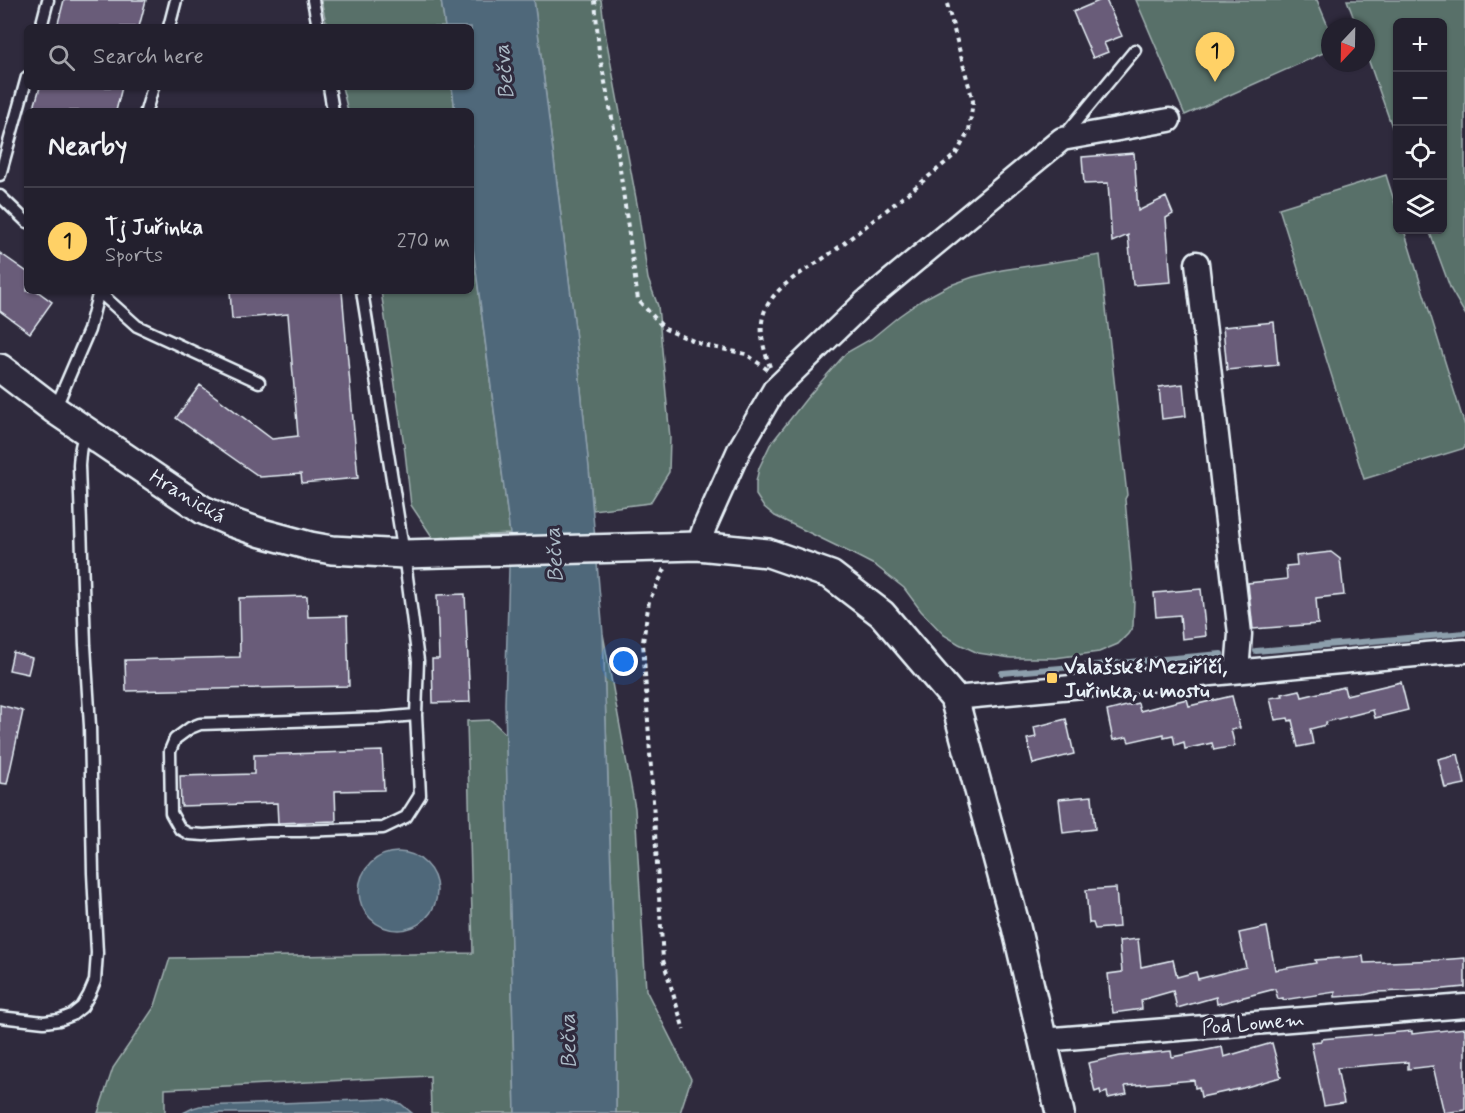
<!DOCTYPE html>
<html lang="en">
<head>
<meta charset="utf-8">
<style>
  :root { --surface:#23202e; --page:#2b2836; --text:#f1f3f6; --muted:#a3a3aa; --line:#403e4a; --accent:#ffd166 }
  body { margin:0; font-family:Mynerve,sans-serif; background:var(--page); color:var(--text) }
  .controls { position:absolute; right:18px; top:18px; display:grid; overflow:hidden; border-radius:9px; box-shadow:0 2px 4px #0004 }
  .controls button { width:54px; height:54px; display:grid; place-items:center; padding:0; border:0; border-bottom:2px solid var(--line); background:var(--surface); color:var(--text); font:30px sans-serif }
  .compass { position:absolute; left:1321px; top:18px; width:54px; height:54px; border-radius:50%; background:var(--surface); box-shadow:0 2px 4px #0004; rotate:202deg }
  .you { position:absolute; left:624px; top:662px; width:21px; height:21px; margin:-15px; border:4px solid #fff; border-radius:50%; background:#1a73e8; box-shadow:0 0 0 9px #1a73e833 }
  .badge { display:grid; place-items:center; width:39px; height:39px; border-radius:50%; background:var(--accent); color:#111; font-size:20px; font-weight:700 }
  .pin { position:absolute; translate:-50% -50px; filter:drop-shadow(0 2px 3px #0008) }
  .pin::after { content:''; position:absolute; top:32px; width:21px; height:18px; background:inherit; clip-path:polygon(0 0,100% 0,50% 100%) }
  .list { margin:0; padding:0; list-style:none }
  h2 { display:flex; justify-content:space-between; align-items:center; height:78px; margin:0; padding:0 24px; font-size:26px }
  h2 small { font-size:20px; font-weight:400; color:var(--muted) }
  .list li { display:grid; grid-template-columns:39px 1fr auto; gap:18px; align-items:center; box-sizing:border-box; height:108px; padding:0 24px; border-top:2px solid var(--line) }
  .list b { display:block; font-size:22px; white-space:nowrap }
  .list p { margin:0; font-size:20px; white-space:nowrap; color:var(--muted) }
  .list em { font-size:20px; font-style:normal; color:var(--muted) }
  .icon { flex:none; width:33px; height:33px; fill:none; stroke:currentColor; stroke-width:2; stroke-linecap:round; stroke-linejoin:round }
  .map { position:relative; flex:none; width:1465px; height:1113px; overflow:hidden }
  .search { position:absolute; background:var(--surface); box-shadow:0 2px 4px #0004; left:24px; top:24px; width:450px; height:66px; display:flex; align-items:center; gap:15px; box-sizing:border-box; padding:0 21px; border-radius:9px; color:var(--muted); font-size:22px }
  .panel { position:absolute; background:var(--surface); box-shadow:0 2px 4px #0004; left:24px; top:108px; width:450px; height:186px; border-radius:9px }
  .map>svg:first-child { display:block }
  .green { fill:#596f69; stroke:#a0b0b0; stroke-width:1.5 }
  .water { fill:#50687a; stroke:#8d9fac; stroke-width:1.5 }
  .lines { fill:none; stroke-linecap:round; stroke-linejoin:round }
  .stream { stroke:#8d9fac; stroke-width:6 }
  .building { fill:#695c79; stroke:#e8f1f8; stroke-width:1.5 }
  .service-casing { stroke:#e8f1f8; stroke-width:15 }
  .minor-casing { stroke:#e8f1f8; stroke-width:27 }
  .tertiary-casing { stroke:#e8f1f8; stroke-width:32 }
  .path { stroke:#e8f1f8; stroke-width:4; stroke-dasharray:4.5 4.5; stroke-linecap:butt }
  .service { stroke:#2f2a3d; stroke-width:10 }
  .minor { stroke:#2f2a3d; stroke-width:22 }
  .tertiary { stroke:#2f2a3d; stroke-width:27 }
  .poi-dot { fill:#ffd166; stroke:#2f2a3d; stroke-width:2 }
  .labels { text-anchor:middle; stroke-width:6; stroke-linejoin:round; paint-order:stroke }
  .street-label { font-size:21px; fill:#e8f1f8; stroke:#2f2a3d }
  .poi-label { font-size:21px; font-weight:bold; fill:#e8f1f8; stroke:#2f2a3d; text-anchor:start }
  .water-label { font-size:22px; font-style:italic; fill:#abbac6; stroke:#2f2a3d }
</style>
</head>
<body>
<div class="map">
<svg width="1465" height="1113" viewBox="0 0 1465 1113">
  <rect width="100%" height="100%" fill="#2f2a3d"/>
  <filter id="ink" filterUnits="userSpaceOnUse"><feTurbulence type="fractalNoise" baseFrequency=".0167" numOctaves="2"/><feDisplacementMap in="SourceGraphic" scale="12" xChannelSelector="R" yChannelSelector="G"/><feConvolveMatrix kernelMatrix="1 2 1 2 8 2 1 2 1" color-interpolation-filters="sRGB"/></filter>
  <g filter="url(#ink)">
    <path class="green" d="M321,0H441L445,27H327Z
      M534,0H601L606,38L638,209L648,279L658,306L670,438L669,472L650,503L593,510L574,320Z
      M1136,0H1317L1330,31V50L1185,115Z
      M1347,0H1465V314L1451,290L1429,230H1442V22H1398L1397,141L1366,53V27H1357Z
      M342,87H452L455,111H348Z
      M1386,175L1397,210L1398,230H1404L1465,426V448L1364,479L1279,208Z
      M471,232L510,534L433,538L411,505L405,452L381,291H471Z
      M1100,255L1127,495L1125,499L1134,600L1133,626L1128,634L1118,644L1099,652L1055,658H1011L978,653L959,644L944,635L921,611L904,588L876,566L849,552L775,516L763,506L756,495V482L759,468L770,445L806,399L846,353L871,339L899,316L922,300L948,286L973,277L1002,270Z
      M603,634L635,808L646,990L691,1079L680,1113H616V1020Z
      M491,720L506,734L515,1113H431L430,1076L165,1089V1113H98L113,1068L155,1006L170,958L473,953L467,721Z"/>
    <path class="water" d="M441,0H534L574,320L589,468L603,634L616,1020V1113H515L505,704L510,534L471,232V111H455L452,87H471V27H445Z
      M359 891a39 39 0 1 1 78 0a39 39 0 1 1-78 0Z
      M386,1099L401,1104L412,1113H183L193,1108L200,1106Z"/>
    <g class="lines">
      <path class="stream" d="M1256,651L1465,633
        M1002,673L1221,654"/>
    </g>
    <path class="building" d="M64,0H146L139,27H57Z
      M1101,0H1106L1122,36L1104,43L1108,52L1093,58L1073,12Z
      M40,87H122L116,111H33Z
      M1134,153L1138,211L1166,197L1173,214L1166,218L1171,282L1133,285L1128,235L1112,242L1108,183L1084,184L1082,157Z
      M0,253L27,272V291H37L52,302L30,333L0,311Z
      M230,291H342L358,478L302,483L301,474L260,477L176,418L200,385L272,439L298,436L288,314L232,319Z
      M1274,322L1278,365L1227,370L1223,327Z
      M1183,384L1186,416L1162,419L1159,387Z
      M1331,552L1340,559L1344,595L1316,598L1318,624L1253,629L1248,583L1287,579L1286,566L1297,565L1296,556Z
      M1201,589L1206,636L1182,639L1180,615L1156,617L1154,593Z
      M465,594L470,702L433,703L432,659H439L437,595Z
      M307,596L308,617L347,616L349,686L126,691L125,660L240,657L239,598Z
      M13,652L32,658L28,674L9,670Z
      M1401,682L1408,710L1375,718L1373,710L1326,722V725L1310,729L1313,744L1298,747L1292,720L1289,721L1288,718L1275,720L1270,698L1283,696L1282,694L1300,690L1302,697L1344,687L1346,695Z
      M1232,696L1240,728L1231,730L1235,746L1214,750L1212,743L1185,749L1184,742L1175,745L1173,735L1164,737V734L1129,742L1127,737L1113,740L1107,711L1138,703L1140,711L1187,699L1189,706Z
      M0,705L23,711L7,784L0,783Z
      M1066,719L1074,754L1033,764L1027,739L1036,737L1034,727Z
      M382,751L384,790L335,791L336,821L278,823L277,803L181,806L180,776L254,774V755Z
      M1458,754L1465,784L1445,788L1438,759Z
      M1092,796L1095,829L1063,833L1059,799Z
      M1116,888L1119,927L1095,929L1093,923H1089L1086,890Z
      M1267,927L1275,970L1316,963L1315,960L1363,956L1364,963L1438,960L1465,958V987L1433,990L1376,992L1364,995L1335,997V992L1283,1000V998L1278,999L1275,989L1217,1004L1216,997L1177,1008L1173,991L1141,1000L1142,1009L1113,1013L1112,1005H1111L1108,974L1122,972L1119,941L1138,939L1141,967L1173,960L1177,977L1196,972L1198,979L1246,967L1239,933Z
      M1465,1028V1110L1444,1113L1433,1066L1408,1069V1062L1337,1068L1344,1103L1324,1106L1311,1042L1321,1041V1039L1412,1031V1034Z
      M1272,1043L1281,1077L1243,1088L1201,1097L1199,1087L1195,1088L1194,1080L1125,1086L1127,1094L1108,1098L1107,1092L1101,1094L1100,1090L1095,1092L1088,1063L1120,1056L1171,1051L1172,1057L1222,1047L1224,1057Z"/>
    <g class="lines">
      <g class="service-casing">
        <path id="service" d="M313,0L318,27
          M41,27L48,0
          M169,27L176,0
          M329,87L333,111
          M146,111L153,87
          M1064,136L1135,50
          M0,175L27,77
          M0,196L27,222
          M98,291L137,326L259,382
          M362,291L404,554L418,661L416,715L420,795L406,817L383,828L300,831H268L204,835L189,834L180,829L171,813L170,751L175,739L190,728L200,724L381,718L416,715
          M55,409L89,330L99,291
          M0,1017L44,1022L59,1020L72,1015L82,1007L89,995L95,981L97,953L93,873L90,726L85,645L79,465C80,453 80,442 87,433"/>
      </g>
      <g class="minor-casing">
        <path id="minor" d="M1197,263L1240,634L1237,671
          M698,546L705,526L739,450L774,390L865,302L1062,139L1169,120
          M954,698L1426,654L1465,651
          M1042,1040L1465,1006"/>
      </g>
      <g class="tertiary-casing">
        <path id="tertiary" d="M0,368L55,410L203,510L233,523L262,533L310,546L332,550L404,554L698,546L768,553L831,575L882,614L954,698L1016,927L1060,1113"/>
      </g>
      <path class="path" d="M595,0L599,52L615,133L638,300L665,329L703,345L746,354L768,370
        M770,367C762,345 756,321 770,301C784,280 811,268 831,253C873,221 915,188 956,154L969,131L973,101L946,0
        M665,569L649,601L643,642L663,960L684,1030"/>
      <use href="#service" class="service"/>
      <use href="#minor" class="minor"/>
      <use href="#tertiary" class="tertiary"/>
    </g>
  </g>
  <rect class="poi-dot" x="1046" y="672" width="12" height="12" rx="3"/>
  <g class="labels">
    <g class="street-label">
      <text transform="translate(188 496) rotate(31)" y="7">Hranická</text>
      <text transform="translate(1253 1023) rotate(-5)" y="7">Pod Lomem</text>
    </g>
    <g class="poi-label">
      <text x="1064" y="673">Valašské Meziříčí,<tspan x="1064" dy="24">Juřinka, u mostu</tspan></text>
    </g>
    <g class="water-label">
      <text transform="translate(503 72) rotate(-96)" y="8">Bečva</text>
      <text transform="translate(553 555) rotate(-94)" y="8">Bečva</text>
      <text transform="translate(567 1041) rotate(-92)" y="8">Bečva</text>
    </g>
  </g>
</svg>
<div class="controls">
<button>+</button>
<button>−</button>
<button><svg class="icon" aria-label="locate" viewBox="0 0 24 24"><circle cx="12" cy="12" r="6"/><path d="M12 2v4M12 18v4M2 12h4M18 12h4"/></svg></button>
<button><svg class="icon" aria-label="layers" viewBox="0 0 24 24"><path d="M12 4l9 5-9 5-9-5zM3 14l9 5 9-5"/></svg></button>
</div>
<svg class="compass" viewBox="-18 -18 36 36"><path d="M0-13l5 13h-10z" fill="#e53935"/><path d="M0 13l5-13h-10z" fill="#a3a3aa"/></svg>
<div class="you"></div>
<div class="pin badge" style="left:1215px;top:82px">1</div>
<div class="search"><svg class="icon" aria-label="search" viewBox="0 0 24 24"><circle cx="10" cy="10" r="6"/><path d="M15 15l6 6"/></svg>Search here</div>
<section class="panel">
<h2>Nearby<small></small></h2>
<ul class="list">
<li><span class="badge">1</span><div><b>Tj Juřinka</b><p>Sports</p></div><em>270 m</em></li>
</ul>
</section>
</div>
</body>
</html>
